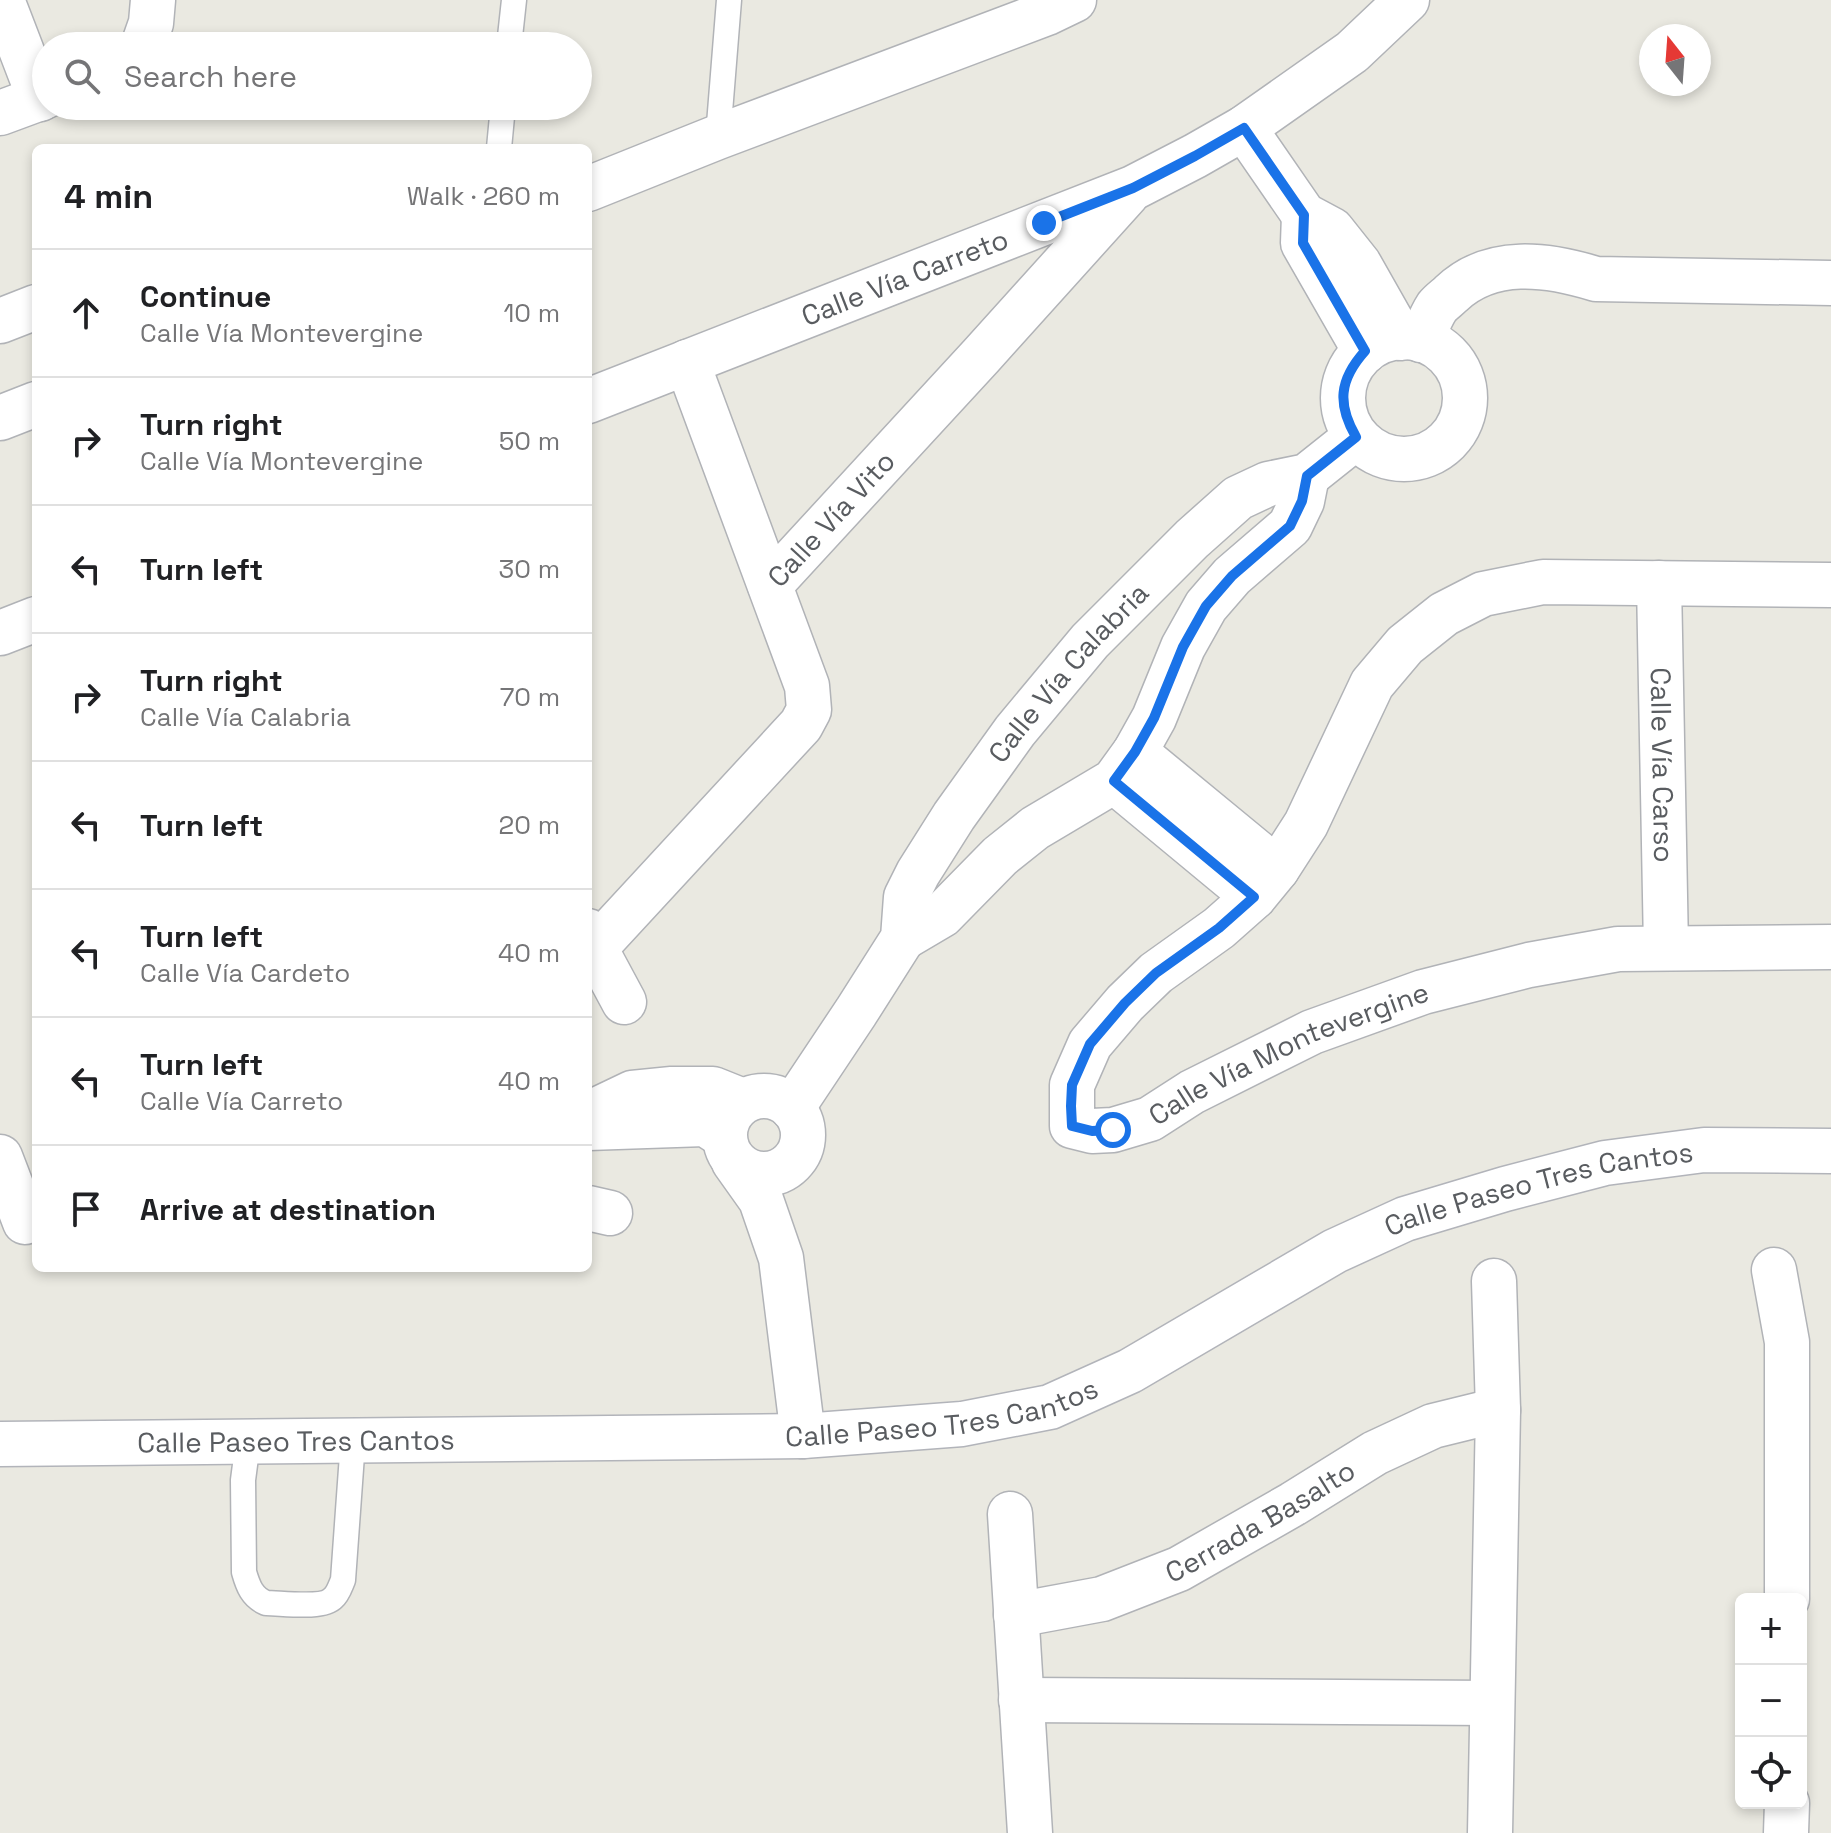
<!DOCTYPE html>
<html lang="en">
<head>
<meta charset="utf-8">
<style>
  :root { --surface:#fff; --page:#f6f6f6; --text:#202124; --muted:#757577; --line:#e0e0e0 }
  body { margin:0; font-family:"Space Grotesk",sans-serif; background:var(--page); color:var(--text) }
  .controls { position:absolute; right:24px; bottom:24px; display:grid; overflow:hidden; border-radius:12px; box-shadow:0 4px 12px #0003 }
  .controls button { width:72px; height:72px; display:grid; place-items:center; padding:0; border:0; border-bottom:2px solid var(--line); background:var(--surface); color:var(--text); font:40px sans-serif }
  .compass { position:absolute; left:1639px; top:24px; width:72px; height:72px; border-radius:50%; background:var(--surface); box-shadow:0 4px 12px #0003; rotate:343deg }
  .stop { position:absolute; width:24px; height:24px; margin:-18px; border:6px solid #1a73e8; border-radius:50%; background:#fff }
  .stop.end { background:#1a73e8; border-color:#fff; box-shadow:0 2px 8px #0008 }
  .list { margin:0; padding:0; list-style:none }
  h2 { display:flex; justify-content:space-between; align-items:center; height:104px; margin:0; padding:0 32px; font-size:34px }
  h2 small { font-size:26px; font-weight:400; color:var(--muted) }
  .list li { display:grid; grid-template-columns:52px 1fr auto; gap:24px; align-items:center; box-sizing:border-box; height:128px; padding:0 32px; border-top:2px solid var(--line) }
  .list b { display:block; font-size:30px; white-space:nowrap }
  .list p { margin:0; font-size:26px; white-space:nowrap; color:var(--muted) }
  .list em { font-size:26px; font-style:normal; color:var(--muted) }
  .icon { flex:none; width:44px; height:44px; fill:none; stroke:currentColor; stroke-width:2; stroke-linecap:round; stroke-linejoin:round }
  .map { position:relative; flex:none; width:1831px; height:1833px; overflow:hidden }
  .search { position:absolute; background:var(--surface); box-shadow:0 4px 12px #0003; left:32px; top:32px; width:560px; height:88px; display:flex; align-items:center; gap:20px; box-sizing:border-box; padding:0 28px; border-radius:44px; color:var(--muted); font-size:30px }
  .panel { position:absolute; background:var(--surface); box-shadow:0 4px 12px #0003; left:32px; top:144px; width:560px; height:1128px; border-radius:12px }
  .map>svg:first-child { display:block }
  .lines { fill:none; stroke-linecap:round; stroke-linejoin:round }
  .lane-casing { stroke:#b1b3b7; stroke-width:27 }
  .street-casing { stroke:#b1b3b7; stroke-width:47 }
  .secondary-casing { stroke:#b2b4ba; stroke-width:47 }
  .lane { stroke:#fff; stroke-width:24 }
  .street { stroke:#fff; stroke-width:44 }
  .secondary { stroke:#fff; stroke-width:44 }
  .route { stroke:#1a73e8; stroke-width:10 }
  .labels { text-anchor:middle; stroke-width:6; stroke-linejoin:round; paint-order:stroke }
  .street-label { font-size:28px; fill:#595c60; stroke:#fff }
</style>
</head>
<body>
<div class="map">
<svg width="1831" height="1833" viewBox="0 0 1831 1833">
  <rect width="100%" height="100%" fill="#eae9e1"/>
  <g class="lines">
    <g class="lane-casing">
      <path id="lane" d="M509,46L514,0
        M718,137L729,0
        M499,148L503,106
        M248,1442L243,1480L244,1572C248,1586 252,1597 266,1603C282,1603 323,1609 333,1598C338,1594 340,1587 343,1580L353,1441"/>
    </g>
    <g class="street-casing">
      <g id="street">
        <path d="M2,0L40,99"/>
        <path d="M143,46L151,23L153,0"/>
        <path d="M0,113L46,96"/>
        <path d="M1244,128L1304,215L1332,230L1359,264L1401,338"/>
        <path d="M588,189L718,137L1047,13L1074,0"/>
        <path d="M1304,215L1303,243L1365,351"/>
        <path d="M0,321L36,307"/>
        <circle cx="1404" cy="398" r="61"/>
        <path d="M1421,340C1426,329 1431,316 1437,307C1441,302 1447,298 1451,294C1491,256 1547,264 1596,279L1831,283"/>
        <path id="s1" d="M588,401L1133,188L1195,156L1244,128L1352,52L1407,0"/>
        <path d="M0,418L36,404"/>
        <path id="s2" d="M1659,583L1666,948"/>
        <path id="s3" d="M770,585L981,356L1127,194"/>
        <path id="s4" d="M1831,585L1543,582L1483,594L1444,614L1405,645L1372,684L1306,824L1277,869L1254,897L1219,928L1156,973L1125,1003L1090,1044L1072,1085V1126L1092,1131L1113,1130L1150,1119L1192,1092L1312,1032L1423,992L1529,965L1618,949L1831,947"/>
        <path d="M0,633L36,619"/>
        <path d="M1135,752L1277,869"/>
        <path d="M1114,781L1254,897"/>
        <path d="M588,931L595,948L624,1002"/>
        <path d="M903,938L942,915L1000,856L1035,828L1114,781L1135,752L1154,718L1183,647L1206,606L1232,576L1290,526L1302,501L1307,476"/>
        <path d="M595,948L801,725L809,710L807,686L687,362"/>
        <circle cx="764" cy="1135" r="39"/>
        <path id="s5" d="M792,1108L856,1012L903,938L906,897L918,873L954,816L1015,731L1090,641L1192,539L1238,498L1268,484L1307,476L1356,437"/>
        <path d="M588,1114L632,1093L672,1089H713L743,1101"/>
        <path d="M588,1128L705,1124L724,1136"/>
        <path d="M0,1157L25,1222"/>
        <path d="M734,1162L761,1200L781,1258L803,1436"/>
        <path d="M588,1208L610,1213"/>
        <path d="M1774,1270L1787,1342V1599"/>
        <path d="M1010,1514L1030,1833"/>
        <path id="s6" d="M1016,1615L1102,1599L1179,1569L1293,1504L1375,1453L1433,1426L1498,1410"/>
        <path d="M1021,1700L1491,1703"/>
        <path d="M1490,1833L1498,1410L1494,1281"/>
        <path d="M1786,1833L1787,1803"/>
      </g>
    </g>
    <g class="secondary-casing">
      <g id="secondary">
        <path id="s7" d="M0,1444L803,1436L962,1424L1050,1407L1130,1371L1335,1251L1405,1219L1505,1189L1605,1163L1704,1150L1831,1151"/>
      </g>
    </g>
    <use href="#lane" class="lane"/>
    <use href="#street" class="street"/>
    <use href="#secondary" class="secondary"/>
  </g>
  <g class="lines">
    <path class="route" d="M1044,223L1133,188L1195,156L1244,128L1304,215L1303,243L1365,351C1339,380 1337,404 1356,437L1307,476L1302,501L1290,526L1232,576L1206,606L1183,647L1154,718L1135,752L1114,781L1254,897L1219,928L1156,973L1125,1003L1090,1044L1072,1085L1071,1106L1072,1126L1092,1131L1113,1130"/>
  </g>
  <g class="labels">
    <g class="street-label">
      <text dy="10" stroke="none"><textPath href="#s1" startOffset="340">Calle Vía Carreto</textPath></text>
      <text dy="10" stroke="none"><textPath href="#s3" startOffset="90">Calle Vía Vito</textPath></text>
      <text dy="10" stroke="none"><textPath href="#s5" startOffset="522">Calle Vía Calabria</textPath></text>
      <text dy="10" stroke="none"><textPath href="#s2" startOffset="182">Calle Vía Carso</textPath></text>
      <text dy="10" stroke="none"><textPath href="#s4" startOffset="1280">Calle Vía Montevergine</textPath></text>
      <text dy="10" stroke="none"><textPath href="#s7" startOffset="1592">Calle Paseo Tres Cantos</textPath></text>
      <text dy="10" stroke="none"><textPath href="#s7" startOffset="944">Calle Paseo Tres Cantos</textPath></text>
      <text dy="10" stroke="none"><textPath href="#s7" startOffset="296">Calle Paseo Tres Cantos</textPath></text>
      <text dy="10" stroke="none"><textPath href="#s6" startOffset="264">Cerrada Basalto</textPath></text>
    </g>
  </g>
</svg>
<div class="controls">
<button>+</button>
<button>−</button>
<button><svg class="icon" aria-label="locate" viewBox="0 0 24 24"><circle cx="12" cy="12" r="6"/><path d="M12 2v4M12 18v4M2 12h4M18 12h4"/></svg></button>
</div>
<svg class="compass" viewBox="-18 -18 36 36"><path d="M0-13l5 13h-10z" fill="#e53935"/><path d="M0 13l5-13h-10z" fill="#757577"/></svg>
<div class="stop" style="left:1113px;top:1130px"></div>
<div class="stop end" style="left:1044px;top:223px"></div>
<div class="search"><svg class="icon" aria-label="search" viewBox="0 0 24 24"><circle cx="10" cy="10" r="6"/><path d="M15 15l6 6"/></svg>Search here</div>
<section class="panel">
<h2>4 min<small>Walk · 260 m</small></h2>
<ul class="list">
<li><svg class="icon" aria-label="ahead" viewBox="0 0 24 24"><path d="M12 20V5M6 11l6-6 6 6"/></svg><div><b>Continue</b><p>Calle Vía Montevergine</p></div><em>10 m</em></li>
<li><svg class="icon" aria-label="right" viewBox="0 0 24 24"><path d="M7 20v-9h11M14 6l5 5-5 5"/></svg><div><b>Turn right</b><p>Calle Vía Montevergine</p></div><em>50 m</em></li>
<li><svg class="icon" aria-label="left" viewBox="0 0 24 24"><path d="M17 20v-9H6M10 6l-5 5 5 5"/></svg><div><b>Turn left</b></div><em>30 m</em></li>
<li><svg class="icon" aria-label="right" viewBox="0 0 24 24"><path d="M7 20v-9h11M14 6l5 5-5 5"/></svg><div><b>Turn right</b><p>Calle Vía Calabria</p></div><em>70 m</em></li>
<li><svg class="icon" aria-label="left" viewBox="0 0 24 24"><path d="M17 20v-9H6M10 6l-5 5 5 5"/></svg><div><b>Turn left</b></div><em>20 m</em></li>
<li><svg class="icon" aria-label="left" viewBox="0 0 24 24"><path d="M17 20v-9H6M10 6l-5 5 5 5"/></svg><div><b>Turn left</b><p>Calle Vía Cardeto</p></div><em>40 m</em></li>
<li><svg class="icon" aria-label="left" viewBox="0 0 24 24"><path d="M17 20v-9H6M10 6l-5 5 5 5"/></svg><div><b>Turn left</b><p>Calle Vía Carreto</p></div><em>40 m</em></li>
<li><svg class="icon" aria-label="arrive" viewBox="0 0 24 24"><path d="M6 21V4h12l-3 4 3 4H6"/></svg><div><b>Arrive at destination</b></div></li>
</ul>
</section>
</div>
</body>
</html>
